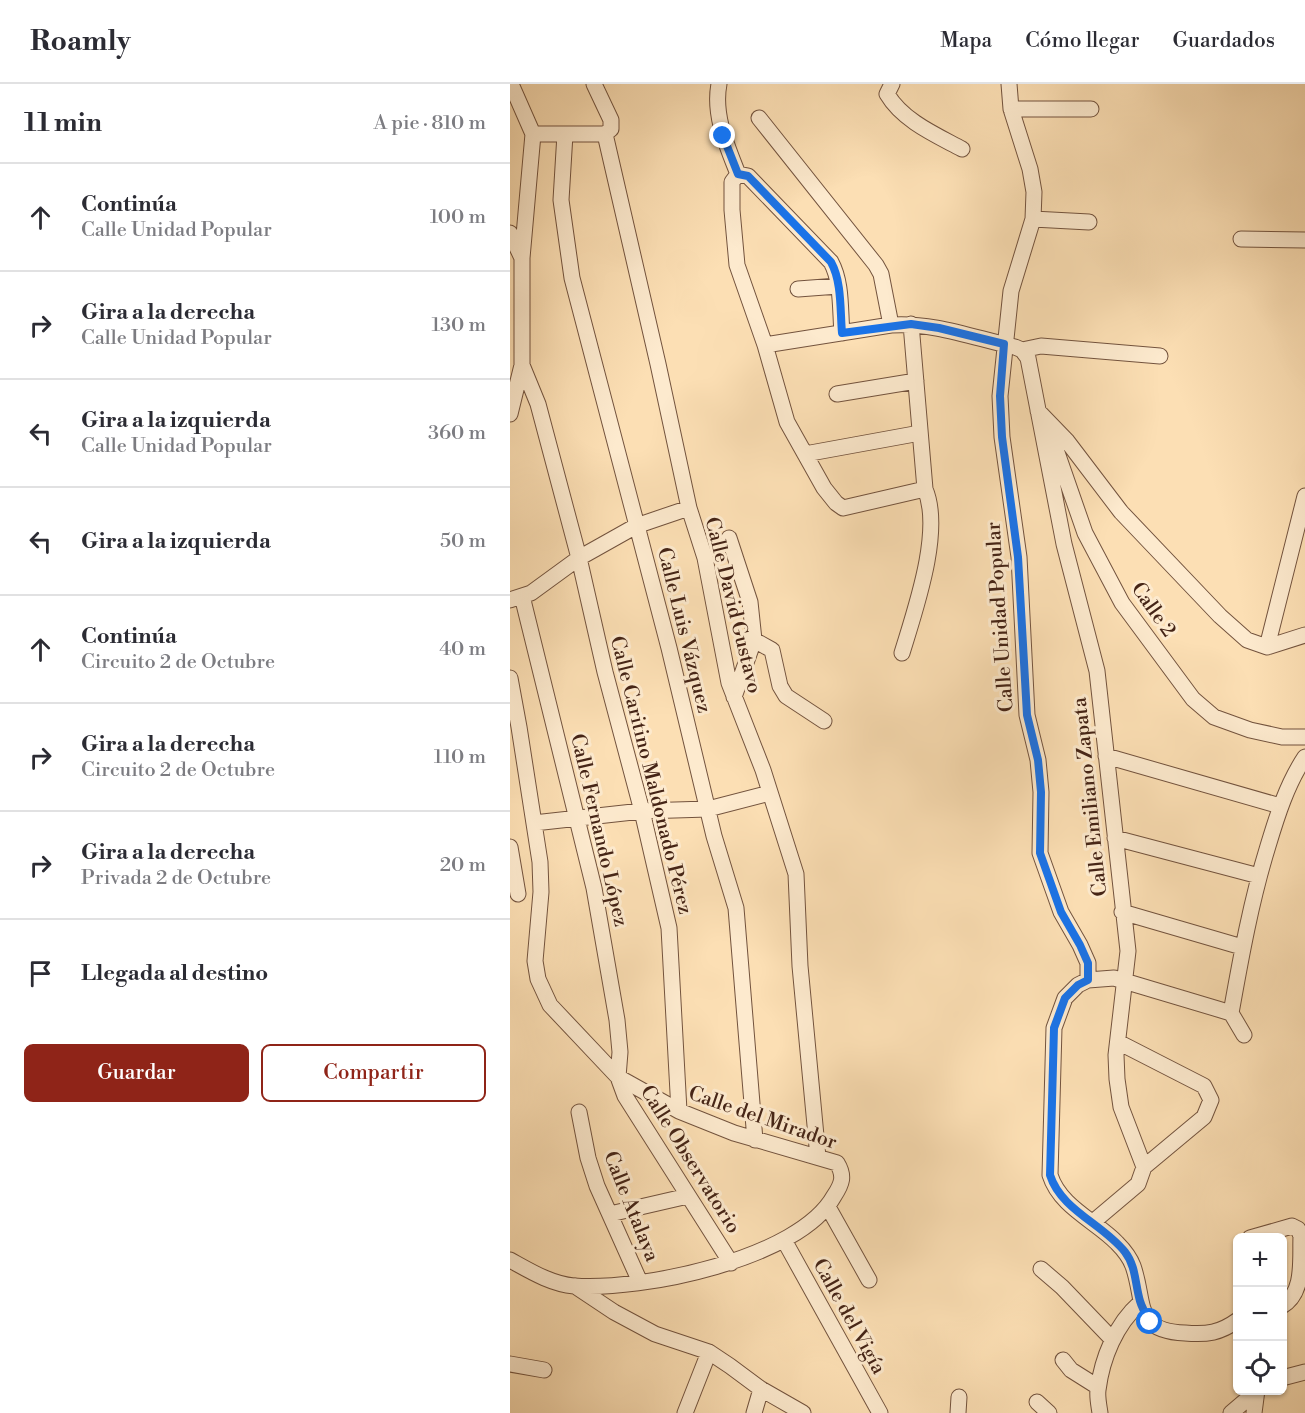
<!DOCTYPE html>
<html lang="es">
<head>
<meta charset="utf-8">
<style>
  :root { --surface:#fff; --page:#f2f2f3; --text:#2b2b33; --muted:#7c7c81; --line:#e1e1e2; --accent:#8f2418 }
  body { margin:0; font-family:"Libre Bodoni",serif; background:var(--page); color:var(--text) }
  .controls { position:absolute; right:18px; bottom:18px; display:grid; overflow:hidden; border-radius:9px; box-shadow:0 2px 4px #0004 }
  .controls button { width:54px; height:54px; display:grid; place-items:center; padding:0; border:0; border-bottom:2px solid var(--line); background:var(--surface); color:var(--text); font:30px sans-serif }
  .stop { position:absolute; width:18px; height:18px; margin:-14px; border:4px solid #1a73e8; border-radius:50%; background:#fff }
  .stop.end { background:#1a73e8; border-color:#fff; box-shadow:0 2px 6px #0008 }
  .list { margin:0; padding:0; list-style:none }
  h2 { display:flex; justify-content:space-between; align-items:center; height:78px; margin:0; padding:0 24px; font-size:26px }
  h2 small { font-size:20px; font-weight:400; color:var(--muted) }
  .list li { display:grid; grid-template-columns:39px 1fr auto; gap:18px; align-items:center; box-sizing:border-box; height:108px; padding:0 24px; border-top:2px solid var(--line) }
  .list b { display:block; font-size:22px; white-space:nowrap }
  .list p { margin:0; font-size:20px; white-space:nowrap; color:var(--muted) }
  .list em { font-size:20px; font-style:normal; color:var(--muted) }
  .actions { display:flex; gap:12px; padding:18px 24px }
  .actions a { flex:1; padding:14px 0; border:2px solid var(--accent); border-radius:9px; text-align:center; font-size:21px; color:var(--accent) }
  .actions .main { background:var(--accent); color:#fff }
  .icon { flex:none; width:33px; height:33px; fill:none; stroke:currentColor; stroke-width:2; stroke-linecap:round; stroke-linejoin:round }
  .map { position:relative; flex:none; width:795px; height:1329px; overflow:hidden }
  header { display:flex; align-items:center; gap:36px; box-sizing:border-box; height:84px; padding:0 30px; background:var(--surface); border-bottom:2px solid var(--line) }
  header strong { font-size:28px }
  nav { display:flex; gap:33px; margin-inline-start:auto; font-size:21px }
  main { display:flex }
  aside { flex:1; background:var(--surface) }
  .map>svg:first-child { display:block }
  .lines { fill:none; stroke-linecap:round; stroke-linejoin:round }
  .minor-casing { stroke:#73533e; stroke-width:17 }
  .minor { stroke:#fdeace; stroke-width:15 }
  .route { stroke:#1a73e8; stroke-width:8 }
  .labels { text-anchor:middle; stroke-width:6; stroke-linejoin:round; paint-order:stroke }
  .street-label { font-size:20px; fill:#452416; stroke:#fdeace }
</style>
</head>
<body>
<header>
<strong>Roamly</strong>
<nav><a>Mapa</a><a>Cómo llegar</a><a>Guardados</a></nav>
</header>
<main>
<aside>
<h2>11 min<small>A pie · 810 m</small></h2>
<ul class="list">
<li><svg class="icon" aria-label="ahead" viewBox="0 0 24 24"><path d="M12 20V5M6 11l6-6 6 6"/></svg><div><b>Continúa</b><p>Calle Unidad Popular</p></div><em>100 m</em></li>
<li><svg class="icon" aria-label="right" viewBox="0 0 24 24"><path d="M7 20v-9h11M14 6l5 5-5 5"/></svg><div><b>Gira a la derecha</b><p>Calle Unidad Popular</p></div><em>130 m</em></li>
<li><svg class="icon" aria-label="left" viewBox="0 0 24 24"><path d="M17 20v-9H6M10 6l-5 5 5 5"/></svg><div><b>Gira a la izquierda</b><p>Calle Unidad Popular</p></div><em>360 m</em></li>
<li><svg class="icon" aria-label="left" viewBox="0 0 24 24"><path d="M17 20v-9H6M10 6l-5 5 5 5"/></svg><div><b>Gira a la izquierda</b></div><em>50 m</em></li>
<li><svg class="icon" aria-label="ahead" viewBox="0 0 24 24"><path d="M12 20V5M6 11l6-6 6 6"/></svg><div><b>Continúa</b><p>Circuito 2 de Octubre</p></div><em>40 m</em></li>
<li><svg class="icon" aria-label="right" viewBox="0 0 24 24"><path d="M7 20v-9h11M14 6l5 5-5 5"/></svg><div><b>Gira a la derecha</b><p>Circuito 2 de Octubre</p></div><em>110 m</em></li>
<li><svg class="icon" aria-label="right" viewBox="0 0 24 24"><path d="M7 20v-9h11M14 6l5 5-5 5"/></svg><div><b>Gira a la derecha</b><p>Privada 2 de Octubre</p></div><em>20 m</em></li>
<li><svg class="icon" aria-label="arrive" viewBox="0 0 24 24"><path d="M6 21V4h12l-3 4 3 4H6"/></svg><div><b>Llegada al destino</b></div></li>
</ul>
<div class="actions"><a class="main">Guardar</a><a>Compartir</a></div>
</aside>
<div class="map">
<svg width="795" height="1329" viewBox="0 0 795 1329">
  <rect width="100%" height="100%" fill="#fcdfb4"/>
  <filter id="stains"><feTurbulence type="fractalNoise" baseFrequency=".00333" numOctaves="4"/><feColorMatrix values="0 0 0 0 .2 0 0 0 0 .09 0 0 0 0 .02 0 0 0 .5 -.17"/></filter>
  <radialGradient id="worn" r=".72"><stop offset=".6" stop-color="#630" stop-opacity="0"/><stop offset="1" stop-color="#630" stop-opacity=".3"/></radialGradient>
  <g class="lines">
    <g class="minor-casing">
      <path id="minor" d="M1,0L23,50L12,174V281L28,320L69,474L95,588L132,727L159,844L169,1027
        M209,0C203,31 217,62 228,90
        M382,0L377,10C393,37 426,51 452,65
        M499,0L501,25L520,85L524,108L523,135L501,207L490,312L492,353L509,473L517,631L528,676L531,708L530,769L551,828L570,861L578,879V896
        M501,25H581
        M249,34L366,181L371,190L381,241
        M23,50H95L101,45V36L84,0
        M55,50L51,116L62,194L159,564L204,752L226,824L245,1056
        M95,50L148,280L179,424L195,474L219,599L253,686L286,790L290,882L308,1073
        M228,90L222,98V126L227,181L255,261L277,338L314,404L326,419L333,424L415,405
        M228,90L238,92L321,178C332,198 330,226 332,249
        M523,135L579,138
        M0,149L12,174
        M731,155L795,156
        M288,205L328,202
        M255,261L381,241C423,238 464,254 505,263L512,266L518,274L554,460L587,587L618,867L606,971L607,995L611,1023L634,1083
        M512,266L531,262L650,272
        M327,310L406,297
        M528,327L557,357L611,428L710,532L737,556L757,563L795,551
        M0,330L12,281
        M543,357L575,449L612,519L683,615L704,633L740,646L772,653H795
        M295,370L410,349
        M219,454L240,518L244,556L224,613
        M12,512L84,804L107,936L110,968L108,993L115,1012L221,1179
        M0,516L21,509L69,474L126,442L179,424
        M244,556L262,566L270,602L276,612L314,637
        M757,563L795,412
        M392,569C405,526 433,447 415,405L401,240
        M0,594L9,643L30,778L31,808L25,877L28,895L40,921L108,993L169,1027L224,1049L327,1079C335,1092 332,1100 324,1112C289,1175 131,1207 64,1202C41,1200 20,1187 0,1176
        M596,672L770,722
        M24,739L132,727L198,725L260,709
        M605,754L749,792
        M0,763L8,810
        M612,828L732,863
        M721,929L604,894L578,896L568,901L555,914L544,944L540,1091C550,1123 586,1137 607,1159C614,1166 620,1174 623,1182C636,1219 623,1247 675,1249C697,1251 710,1249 728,1236
        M721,929C731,873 741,817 758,762C767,732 777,700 795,673
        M721,929L734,951
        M608,958L694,1002L701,1016L694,1033L634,1083
        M69,1028L78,1074L87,1102L130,1198
        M318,1123L359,1196
        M100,1130L178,1112
        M583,1138L628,1100L634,1083
        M740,1154L782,1142L788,1145L791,1152C790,1175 795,1209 772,1222
        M274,1156L370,1329
        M531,1185L552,1203L602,1255
        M65,1202L104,1228L145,1250L199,1268L220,1282L251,1305L293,1329
        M553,1276L561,1286L588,1303
        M0,1280L34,1286
        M772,1294L795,1288
        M527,1318L539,1329
        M175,1329L199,1268
        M244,1329L251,1305
        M448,1329L449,1313
        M590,1329C589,1322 587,1313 588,1306C592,1274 606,1240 630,1219
        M721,1329L748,1306
        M744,1329L747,1306"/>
    </g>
    <use href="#minor" class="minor"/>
  </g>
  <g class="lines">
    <path class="route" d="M213,52L228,90L238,92L321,178C332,198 330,226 332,249L401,240L429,244L494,260L490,312L492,353L508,473L517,631L528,676L531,708L530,769L551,828L570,861L578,879V896L568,901L555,914L544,944L540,1091C551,1126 593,1140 615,1168C626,1182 625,1200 630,1217C632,1224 636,1231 640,1238"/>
  </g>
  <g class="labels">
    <g class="street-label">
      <text transform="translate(224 521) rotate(76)" y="7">Calle David Gustavo</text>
      <text transform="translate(644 525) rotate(55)" y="7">Calle 2</text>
      <text transform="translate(489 533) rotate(-94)" y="7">Calle Unidad Popular</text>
      <text transform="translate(175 546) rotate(76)" y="7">Calle Luis Vázquez</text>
      <text transform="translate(142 691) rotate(76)" y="7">Calle Caritino Maldonado Pérez</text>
      <text transform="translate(579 713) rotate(-96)" y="7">Calle Emiliano Zapata</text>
      <text transform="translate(90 746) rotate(77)" y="7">Calle Fernando López</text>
      <text transform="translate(253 1033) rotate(19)" y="7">Calle del Mirador</text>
      <text transform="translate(181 1075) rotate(58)" y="7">Calle Observatorio</text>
      <text transform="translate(122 1122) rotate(68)" y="7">Calle Atalaya</text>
      <text transform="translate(340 1232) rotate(61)" y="7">Calle del Vigía</text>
    </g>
  </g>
  <rect width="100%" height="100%" filter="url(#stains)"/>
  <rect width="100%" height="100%" fill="url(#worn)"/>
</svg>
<div class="controls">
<button>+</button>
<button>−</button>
<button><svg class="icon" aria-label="locate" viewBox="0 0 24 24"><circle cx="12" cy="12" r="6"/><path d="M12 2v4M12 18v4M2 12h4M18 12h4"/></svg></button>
</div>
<div class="stop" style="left:640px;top:1238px"></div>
<div class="stop end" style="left:213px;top:52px"></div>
</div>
</main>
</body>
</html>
